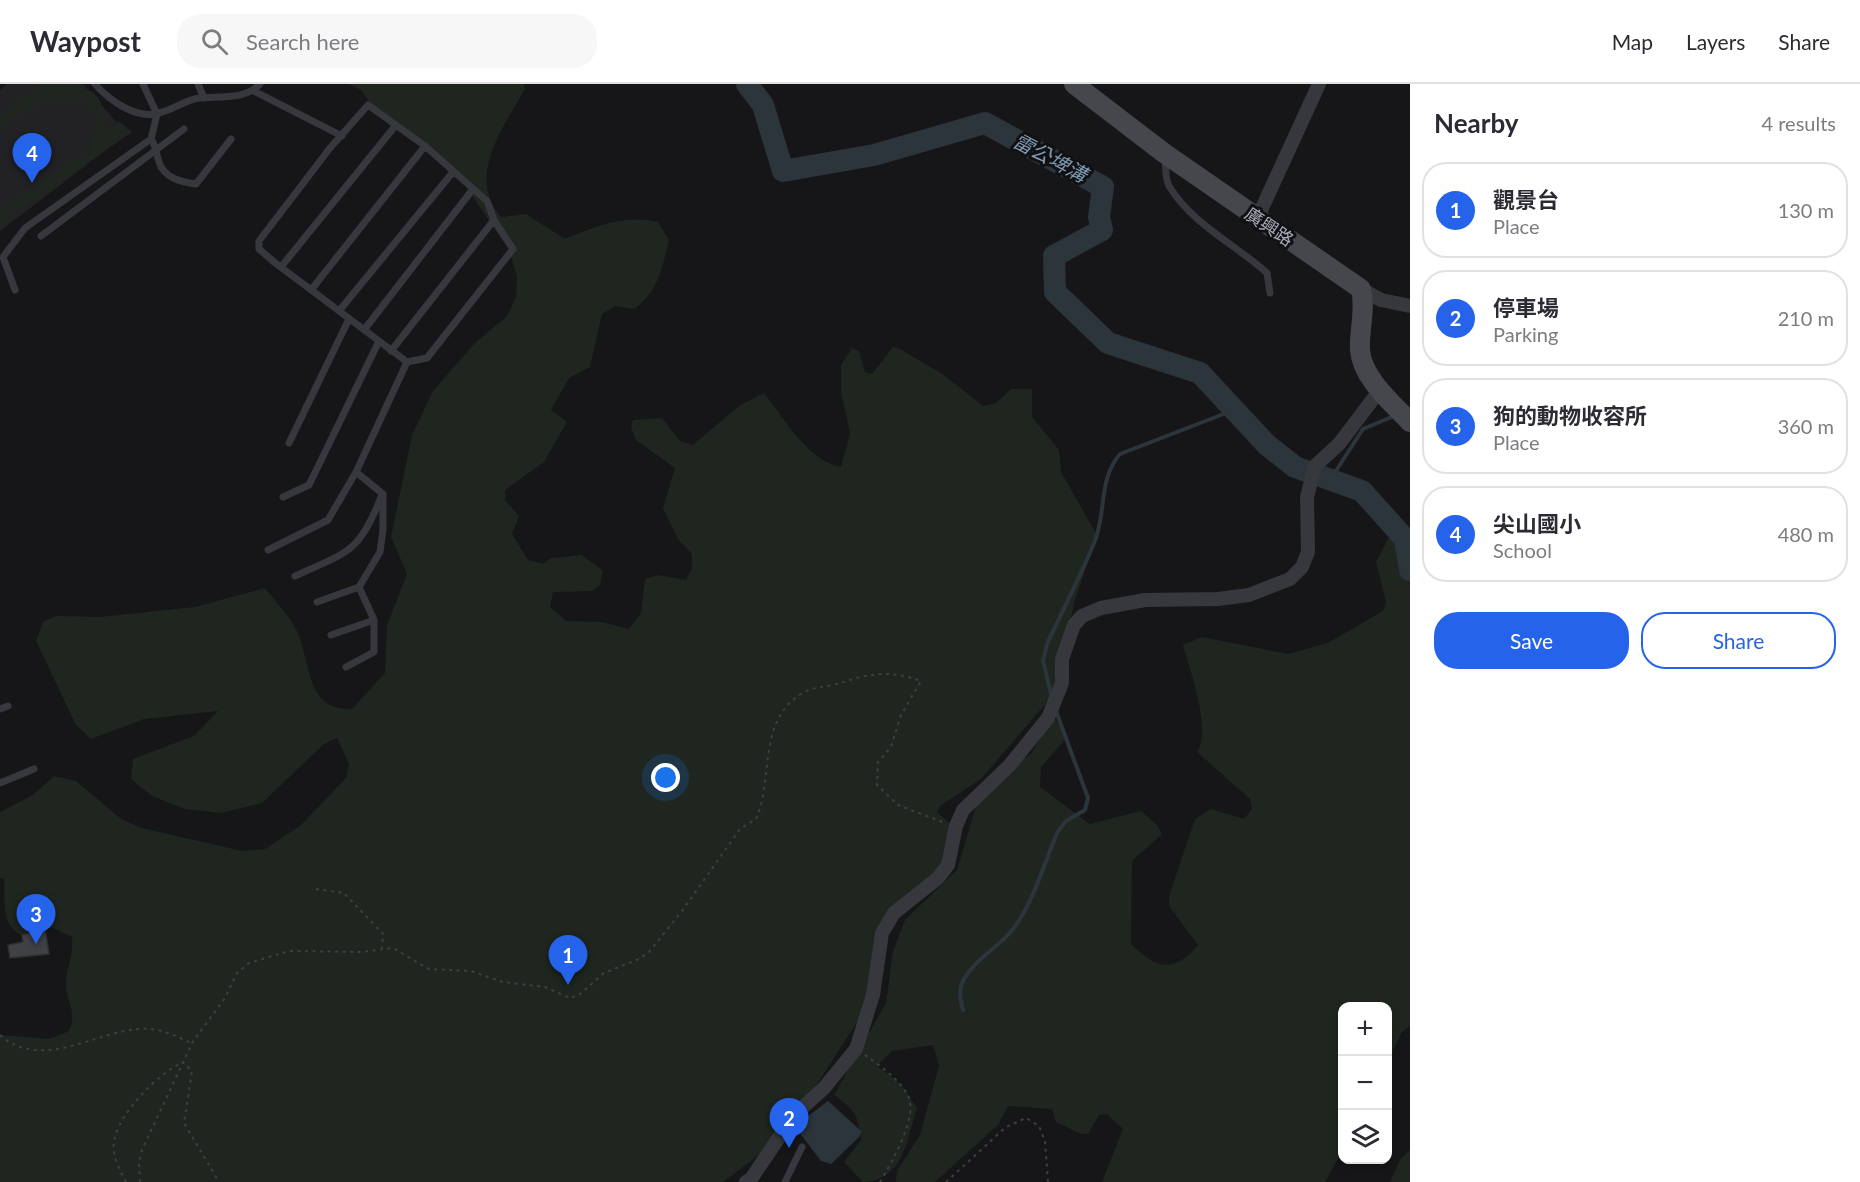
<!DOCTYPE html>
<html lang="en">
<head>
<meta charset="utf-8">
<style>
  :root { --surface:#fff; --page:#f7f7f7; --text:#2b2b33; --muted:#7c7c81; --line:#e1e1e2; --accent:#2563eb }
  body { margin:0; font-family:Lato,"Noto Sans TC",sans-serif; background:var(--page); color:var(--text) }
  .controls { position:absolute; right:18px; bottom:18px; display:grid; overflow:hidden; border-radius:12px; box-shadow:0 3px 9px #0003 }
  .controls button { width:54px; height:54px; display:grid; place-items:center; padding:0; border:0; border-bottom:2px solid var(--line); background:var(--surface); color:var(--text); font:30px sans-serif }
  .you { position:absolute; left:666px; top:694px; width:21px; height:21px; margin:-15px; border:4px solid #fff; border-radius:50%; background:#1a73e8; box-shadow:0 0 0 9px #1a73e833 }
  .badge { display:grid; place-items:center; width:39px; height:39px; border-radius:50%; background:var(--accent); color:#fff; font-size:20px; font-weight:700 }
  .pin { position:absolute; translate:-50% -50px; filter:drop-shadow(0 2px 3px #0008) }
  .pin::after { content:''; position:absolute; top:32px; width:21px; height:18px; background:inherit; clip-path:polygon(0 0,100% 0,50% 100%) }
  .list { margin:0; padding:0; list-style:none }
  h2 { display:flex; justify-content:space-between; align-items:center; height:78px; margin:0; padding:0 24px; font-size:26px }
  h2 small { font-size:20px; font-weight:400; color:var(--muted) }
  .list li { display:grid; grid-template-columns:39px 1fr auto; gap:18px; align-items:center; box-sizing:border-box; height:96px; margin:0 12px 12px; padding:0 12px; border:2px solid var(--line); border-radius:24px }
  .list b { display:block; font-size:22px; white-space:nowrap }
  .list p { margin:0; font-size:20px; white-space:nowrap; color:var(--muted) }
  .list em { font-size:20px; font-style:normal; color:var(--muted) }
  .actions { display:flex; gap:12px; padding:18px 24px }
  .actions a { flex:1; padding:14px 0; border:2px solid var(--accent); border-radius:24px; text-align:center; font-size:21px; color:var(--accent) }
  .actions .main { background:var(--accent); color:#fff }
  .icon { flex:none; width:33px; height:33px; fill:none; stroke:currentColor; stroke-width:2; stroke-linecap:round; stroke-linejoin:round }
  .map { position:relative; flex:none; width:1410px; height:1098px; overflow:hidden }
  header { display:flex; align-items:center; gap:36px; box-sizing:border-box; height:84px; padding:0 30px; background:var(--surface); border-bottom:2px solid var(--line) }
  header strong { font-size:28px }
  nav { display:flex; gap:33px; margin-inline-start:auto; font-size:21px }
  .search { width:420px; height:54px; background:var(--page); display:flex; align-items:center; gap:15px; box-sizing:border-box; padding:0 21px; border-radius:24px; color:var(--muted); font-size:22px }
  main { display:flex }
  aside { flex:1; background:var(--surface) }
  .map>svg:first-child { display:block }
  .built { fill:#222225 }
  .green { fill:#1e261f }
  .water { fill:#2c353c }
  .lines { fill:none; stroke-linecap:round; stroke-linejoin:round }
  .stream { stroke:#2c353c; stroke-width:4 }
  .river { stroke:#2c353c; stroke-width:22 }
  .building { fill:#404145; stroke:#303034; stroke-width:1.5 }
  .path { stroke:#3d3f44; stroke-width:2; stroke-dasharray:3 4.5; stroke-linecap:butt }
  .lane { stroke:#37383d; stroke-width:7 }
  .street { stroke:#37383d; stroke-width:14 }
  .secondary { stroke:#45474d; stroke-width:20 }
  .labels { text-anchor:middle; stroke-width:6; stroke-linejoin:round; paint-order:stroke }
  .street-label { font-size:18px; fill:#a8adb8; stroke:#111113 }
  .water-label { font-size:20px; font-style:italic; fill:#7f9bb3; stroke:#111113 }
</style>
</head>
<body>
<header>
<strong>Waypost</strong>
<div class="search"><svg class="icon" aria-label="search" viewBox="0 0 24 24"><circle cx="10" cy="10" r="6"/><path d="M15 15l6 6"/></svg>Search here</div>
<nav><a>Map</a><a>Layers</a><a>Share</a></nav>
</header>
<main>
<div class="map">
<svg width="1410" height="1098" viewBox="0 0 1410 1098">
  <rect width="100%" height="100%" fill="#161618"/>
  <path class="built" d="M7,0H83L127,50L0,147V6Z"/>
  <path class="green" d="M44,0C82,0 107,2 105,47L119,37L132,48L0,139V126L90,65L97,40L96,26C66,0 29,22 0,42V31Z
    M349,0H524L525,5C503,44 466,92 501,133L526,130L565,155C596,142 624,130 658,138L669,156C662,183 659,208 634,225L615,222L602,230L590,283L569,294L551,326L567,338L544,378L505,406V416L519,432L512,450L528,476L543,480L551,474L582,471L603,487L600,501L592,507L553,508L550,523L566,537L602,538L629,545L641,529L645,495L658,491L686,496L692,484V470L678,455L663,424L675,384L636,356L631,343L633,336L662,334L680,357L693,361L739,322L764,309C785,335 807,376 841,383L850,349L841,308V281L852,264L859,267L865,288L872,290L893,263L900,265L944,291L983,322L996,319L1011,305H1032V333L1059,366L1061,388L1097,451L1074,519L1062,588L1053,611L981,695L940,722L937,728L957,746L951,775L897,821L863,929L801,1025L763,1068L723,1098H0V951L49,955L69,947C78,926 66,919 66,900C66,883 74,872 72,853L47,841L21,851C1,842 5,815 4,795L0,794V728L33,711L54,692L76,697L121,735L142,744L242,767L265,765L301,741L346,694L349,680L337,654L324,660L262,719L221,729L185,725L152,712L131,695L133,675L194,652L218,627L144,635L91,655L76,641L36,557L43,538L56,532L100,533L195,523L265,504C275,517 289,531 296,545C312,577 304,627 352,625L385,589L387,541L407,490L391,453L412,351L433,307L475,259L507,232L516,213L517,193L509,166L454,85L380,33L361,6Z
    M1389,453L1410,462V942L1402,948L1388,977V922H1342V1068L1325,1098H1102L1123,1045L1107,1030L1099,1031L1088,1050H1081L1056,1038L1052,1025L1008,1022L998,1041L935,1098H896L897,1087L920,1051L939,982L933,961L892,967L877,982L901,1000L917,1024C906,1057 904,1096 863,1098L844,1078L861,1056C858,1031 855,1026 834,1011L886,919L893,868L905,836L957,786L977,719L999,691L1031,670L1053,633L1068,652L1041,683L1040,703L1090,740L1141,727L1157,741L1162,750L1132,777L1131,860C1156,885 1174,890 1198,861L1169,822V812L1195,735L1211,725L1244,735L1252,725L1250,715L1197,668C1212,645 1190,587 1183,561L1202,553L1288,570L1328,559L1383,527L1386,518L1376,478Z
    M1410,1066V1098H1390L1401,1074Z"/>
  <path class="water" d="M828,1017L861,1047L860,1052L831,1080L821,1077L799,1048L803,1036Z"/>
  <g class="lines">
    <path class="stream" d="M1330,396L1363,345L1394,332
      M1052,614L1043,577L1047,560C1063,525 1082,490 1096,454C1106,425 1099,394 1120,370L1234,326
      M963,926C960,914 958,906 964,895C977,872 1004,861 1018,838C1035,812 1045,778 1057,749L1066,737L1085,726L1088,714L1056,627"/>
    <path class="river" d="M747,0L763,21L783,87L874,71L985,39L1103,103L1099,133L1102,146L1054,172L1055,208L1108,259L1200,289L1267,361L1295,383L1362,407L1405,455L1410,486"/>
  </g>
  <path class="building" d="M45,844L49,870L10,874L8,861L23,858L22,851Z"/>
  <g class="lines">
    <path class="path" d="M316,805L344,809L383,850L382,864
      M0,951C40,987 93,949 138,945C158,943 174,951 191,959
      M865,971C880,982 902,997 909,1014C917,1034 891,1080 880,1098
      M126,1098C119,1085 110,1068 115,1053C122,1026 158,990 183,978L192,987L184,1039L219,1098
      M140,1098L139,1079L142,1066L192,959L225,914L237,889L249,879L289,867L361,868L393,864L429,885L471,887L503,898L545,903L570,914L579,911L604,889L639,875L649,868L682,827L740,745L756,735C774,695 757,637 801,610C814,602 828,603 841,599C869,589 892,586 921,597L901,631L891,663L878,678L877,701L898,721L945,739
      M946,1098L1006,1043L1026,1034L1039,1042L1045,1057L1048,1098"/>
    <path class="lane" d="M95,0C109,16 136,36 159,29C173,26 185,16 199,14C219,12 246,16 260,0
      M198,0L204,14
      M254,7L342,52
      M151,55C157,64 156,69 159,78C164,94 181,98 196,100L231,55
      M1165,75C1166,83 1165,95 1169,102C1192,140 1235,160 1267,189L1270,209
      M41,152L184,45
      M281,183L396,41
      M15,206L3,173L25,144L151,55L157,30L143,0
      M311,206L425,62
      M339,227L453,88
      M364,246L473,105
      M391,267L494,136
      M289,359L349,235
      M283,413L309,401L379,257
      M268,466L328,436L356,388
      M295,492C347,468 359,470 381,413
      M317,518L359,503
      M331,551L374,536
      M346,583L374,568V536L359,503L380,468L383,446V410L356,388L407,278L274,178L259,165V157L330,64L368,21L425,62L487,117L494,136L513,165L427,274L407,278
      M0,625L8,622
      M0,699L34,685
      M785,1098L802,1063"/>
    <path class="street" d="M1257,135L1319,0
      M1361,205L1381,216L1410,222
      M746,1098L751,1095L784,1046L803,1023L824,1004L856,965L873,911L882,849L894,829L938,794L948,781L956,742L963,726L1009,682L1048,634L1062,599V575L1074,541L1082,532L1101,524L1145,516L1218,515L1249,511L1290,495L1302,483L1308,468L1307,413L1315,382L1339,360L1380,306"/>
    <path class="secondary" d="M1074,0L1164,69L1361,205C1366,227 1359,244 1360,266C1362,294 1392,319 1410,338"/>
  </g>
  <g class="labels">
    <g class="street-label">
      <text transform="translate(1269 143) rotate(34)" y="6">廣興路</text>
    </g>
    <g class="water-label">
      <text transform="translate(1050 74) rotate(28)" y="7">雷公埤溝</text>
    </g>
  </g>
</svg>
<div class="controls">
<button>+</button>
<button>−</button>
<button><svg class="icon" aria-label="layers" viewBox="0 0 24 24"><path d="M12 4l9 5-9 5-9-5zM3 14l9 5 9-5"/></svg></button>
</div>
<div class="you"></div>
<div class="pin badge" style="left:568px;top:901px">1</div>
<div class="pin badge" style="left:789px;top:1064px">2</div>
<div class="pin badge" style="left:36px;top:860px">3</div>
<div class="pin badge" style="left:32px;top:99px">4</div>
</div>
<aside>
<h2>Nearby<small>4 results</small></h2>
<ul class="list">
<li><span class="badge">1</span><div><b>觀景台</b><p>Place</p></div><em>130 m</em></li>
<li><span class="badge">2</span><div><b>停車場</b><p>Parking</p></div><em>210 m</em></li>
<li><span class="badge">3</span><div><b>狗的動物收容所</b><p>Place</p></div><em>360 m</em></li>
<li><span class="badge">4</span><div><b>尖山國小</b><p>School</p></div><em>480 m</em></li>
</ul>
<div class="actions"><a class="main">Save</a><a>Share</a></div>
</aside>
</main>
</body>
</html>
